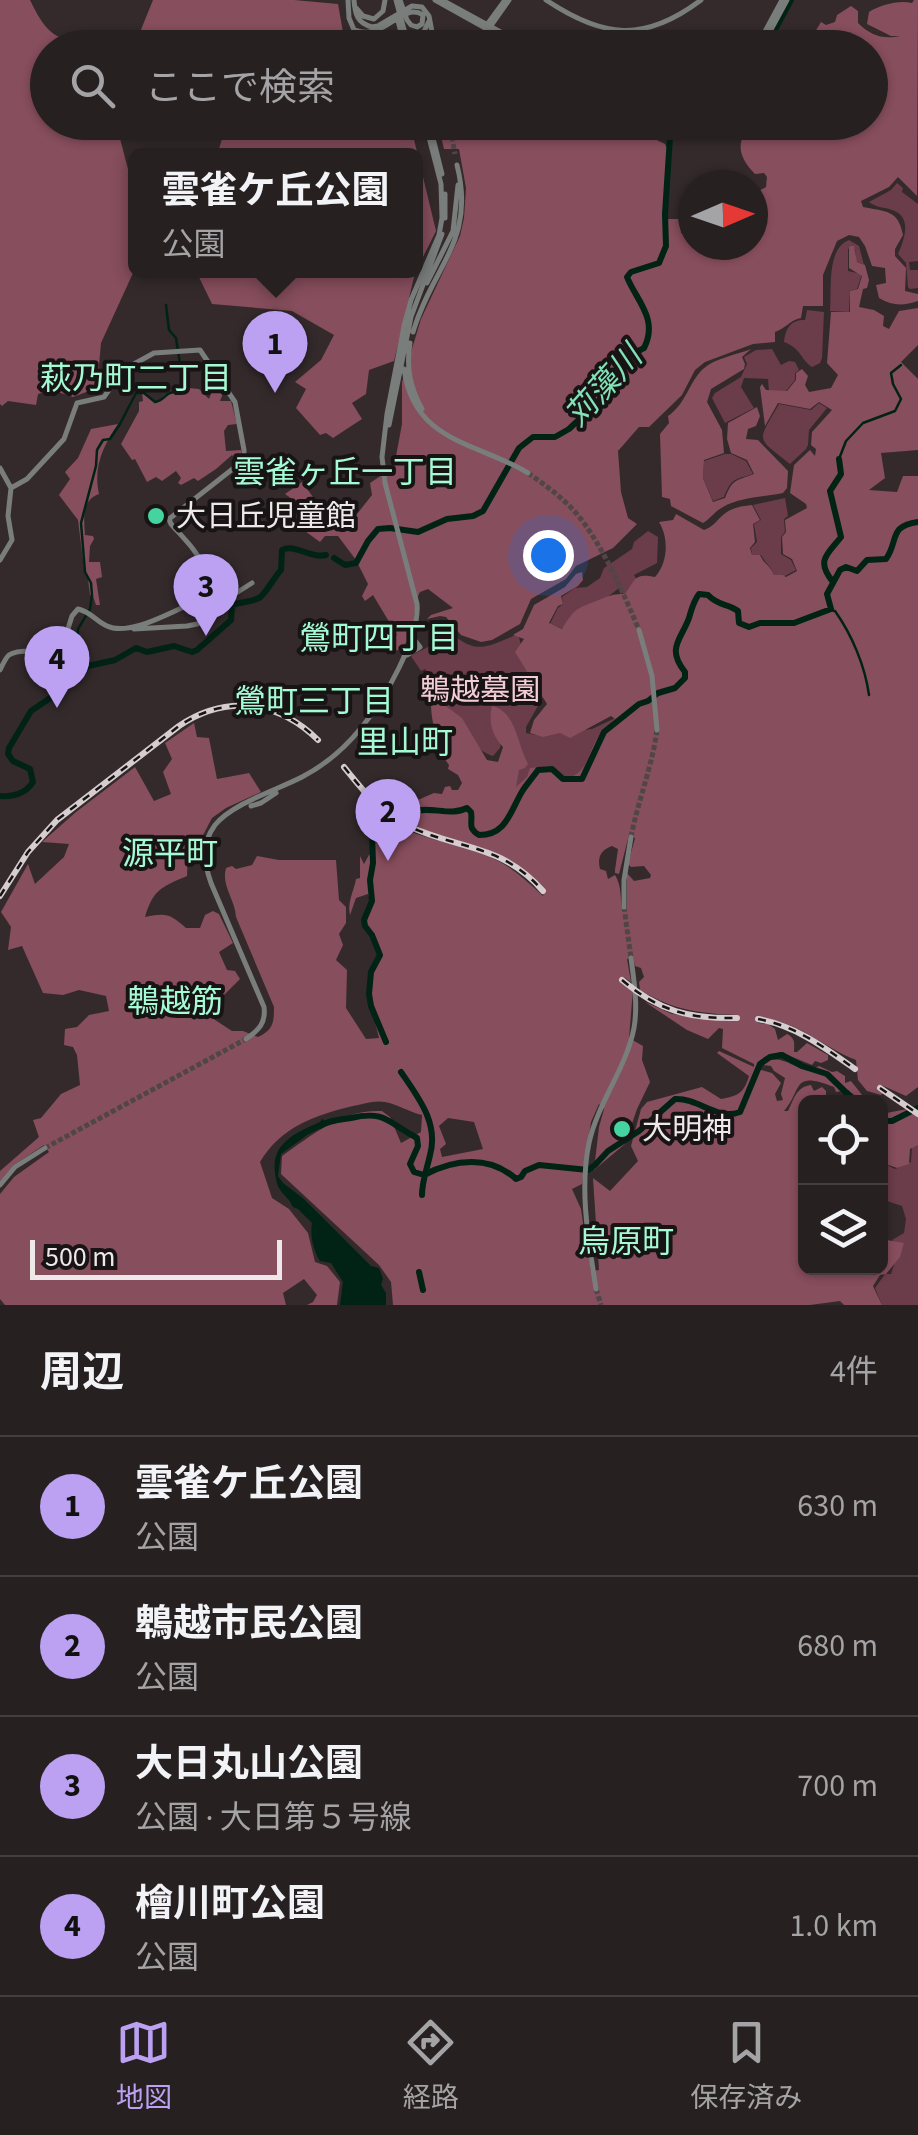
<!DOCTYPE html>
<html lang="ja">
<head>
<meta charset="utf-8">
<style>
  :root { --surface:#272021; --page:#2f282a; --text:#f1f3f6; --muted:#a4a3a5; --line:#433e3f; --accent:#bca0f2 }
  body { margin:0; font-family:"Source Sans 3","Noto Sans JP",sans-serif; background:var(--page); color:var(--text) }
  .controls { position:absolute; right:30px; bottom:30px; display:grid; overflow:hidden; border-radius:15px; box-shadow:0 2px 8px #0004 }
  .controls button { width:90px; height:90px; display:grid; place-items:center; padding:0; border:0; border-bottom:2px solid var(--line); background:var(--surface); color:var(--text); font:50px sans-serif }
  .compass { position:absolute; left:678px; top:170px; width:90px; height:90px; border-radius:50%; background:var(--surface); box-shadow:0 2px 8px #0004; rotate:88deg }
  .scale { position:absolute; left:30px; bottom:25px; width:252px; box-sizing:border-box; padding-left:10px; border:5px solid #efe8ea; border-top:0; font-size:28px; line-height:35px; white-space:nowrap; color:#efe8ea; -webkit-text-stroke:8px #181415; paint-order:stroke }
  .you { position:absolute; left:548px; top:555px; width:35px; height:35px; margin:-25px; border:8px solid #fff; border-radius:50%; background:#1a73e8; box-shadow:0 0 0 15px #1a73e833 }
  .badge { display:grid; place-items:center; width:65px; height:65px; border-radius:50%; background:var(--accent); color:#111; font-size:32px; font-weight:700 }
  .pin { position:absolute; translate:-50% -82px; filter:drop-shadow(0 2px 5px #0008) }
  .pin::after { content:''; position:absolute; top:52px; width:35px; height:30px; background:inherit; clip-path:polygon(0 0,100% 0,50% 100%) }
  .popup { position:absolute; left:128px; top:148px; width:295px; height:130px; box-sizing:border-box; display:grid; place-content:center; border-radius:15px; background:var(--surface); filter:drop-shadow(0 2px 8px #0005); font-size:32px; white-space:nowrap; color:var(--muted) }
  .popup b { font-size:38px; color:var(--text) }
  .popup::after { content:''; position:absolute; left:50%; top:100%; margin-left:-20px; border:20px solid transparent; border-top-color:var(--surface) }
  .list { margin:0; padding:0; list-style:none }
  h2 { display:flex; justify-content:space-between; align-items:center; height:130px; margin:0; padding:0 40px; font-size:42px }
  h2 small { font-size:32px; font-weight:400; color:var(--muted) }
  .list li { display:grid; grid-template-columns:65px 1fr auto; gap:30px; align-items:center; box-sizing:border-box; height:140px; padding:0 40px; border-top:2px solid var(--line) }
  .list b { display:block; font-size:38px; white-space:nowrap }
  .list p { margin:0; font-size:32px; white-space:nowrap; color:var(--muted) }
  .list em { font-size:32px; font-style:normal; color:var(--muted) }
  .icon { flex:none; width:55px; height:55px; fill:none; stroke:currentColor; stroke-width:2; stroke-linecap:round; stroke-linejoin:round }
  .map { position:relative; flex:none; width:918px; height:1305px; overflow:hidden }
  .search { position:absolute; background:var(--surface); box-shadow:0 2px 8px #0004; left:30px; right:30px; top:30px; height:110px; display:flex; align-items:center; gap:25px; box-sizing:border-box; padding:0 35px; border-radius:55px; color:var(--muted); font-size:38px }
  .sheet { height:690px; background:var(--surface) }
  nav { display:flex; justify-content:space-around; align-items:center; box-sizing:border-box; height:140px; border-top:2px solid var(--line); background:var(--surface); font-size:28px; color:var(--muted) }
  nav a { display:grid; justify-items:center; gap:5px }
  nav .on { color:var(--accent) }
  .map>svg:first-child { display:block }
  .green { fill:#6b3c49 }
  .forest { fill:#874e5d; fill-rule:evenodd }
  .water { fill:#002316 }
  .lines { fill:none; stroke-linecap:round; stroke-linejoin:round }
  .stream { stroke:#002316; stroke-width:2.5 }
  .river { stroke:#002316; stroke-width:6 }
  .minor-tunnel { stroke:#504648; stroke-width:5; stroke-dasharray:5 2.5; stroke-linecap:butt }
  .minor { stroke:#797d7b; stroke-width:5 }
  .rail-casing { stroke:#d5cdcf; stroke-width:6 }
  .rail { stroke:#181415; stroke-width:2.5; stroke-dasharray:8; stroke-linecap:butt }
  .poi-dot { fill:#45d49f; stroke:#181415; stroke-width:4 }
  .labels { text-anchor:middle; stroke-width:8; stroke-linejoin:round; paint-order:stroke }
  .poi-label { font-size:30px; fill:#efe8ea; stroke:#181415; text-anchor:start }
  .park-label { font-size:30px; fill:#f3cdd6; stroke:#181415 }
  .neighbourhood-label { font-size:32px; fill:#a4fad3; stroke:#181415 }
  .water-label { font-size:32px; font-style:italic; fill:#81e1b7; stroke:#181415 }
</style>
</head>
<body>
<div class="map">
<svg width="918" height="1305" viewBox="0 0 918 1305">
  <rect width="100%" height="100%" fill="#342a2c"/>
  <path class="green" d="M897,183L903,188L902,192L918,204V261L909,262L910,270H918V288L910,289L908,287L906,263L898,254C903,242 914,217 892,210C884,207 877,208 869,202L891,190Z
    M849,240L859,246L864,265L856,261L855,249L851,247L848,249V271L862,274L857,289L850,291L849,312L830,311C832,290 826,249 849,240Z
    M807,310L824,312L822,358L820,363L812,367C800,359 802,349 784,342C786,328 790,320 805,320Z
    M772,349L781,365L789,361L795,362L799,370L795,373V380L786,391L769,392L768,379L744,378L741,387L754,408L725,423L712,398L715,393L741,377L747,364L744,357L756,350Z
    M819,403L827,408L809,430L808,445L806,449L790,464C755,436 757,443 779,404L811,410Z
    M725,454H731L746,461L753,474C735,480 732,477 724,497L713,501L703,478L704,461Z
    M785,498L788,516L784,519L785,532L781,537V554L791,560L796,570L785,576L774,575C771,566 765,563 761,555H752L751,548L757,542L754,524L761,520L753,505Z
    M648,531L658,537L657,563L634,575L637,580L625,596L619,588L566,630L550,624L558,608L563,604L562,597L575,588L587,587L600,578L604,568L632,549L634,542Z
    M441,625C475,654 478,651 518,634L531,681L543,697L526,727V733L536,735L592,729L624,714L627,723L567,788L514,791L505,723L500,748L493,756C477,752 456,726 447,712C439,698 435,682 425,669L421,671L411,656C418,651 428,649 433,642C436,637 437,630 441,625Z
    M918,1144V1305H882L875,1288L885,1274H891L899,1249L892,1240L904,1233L906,1219L902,1206L881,1199V1165L883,1163L895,1169L911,1162L912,1147Z"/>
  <path class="forest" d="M0,0H30C48,37 54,37 92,47L48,48V122L116,123L135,196V249L133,273L101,343L97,388L73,397L52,390L38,394L36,405L8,401L2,406L0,404Z
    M153,0H294L338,4L343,32L362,47H134Z
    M914,0H918L917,196L898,177L889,187L861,201L863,207C886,212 898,209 903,235L895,249V256L906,268L905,291L918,294V301C903,306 893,306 879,298L876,285L886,283L885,268L872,266L865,246L859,237L849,235L837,241L823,275V306H803L801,318C790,320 785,329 775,332V342L753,344L705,362L695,370L682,395L649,427H639L618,451L621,492L628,518L637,524L613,548L576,566L566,579L531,599L520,624L492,640L481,642L461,635L446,617L440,616L427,619L431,615L453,608L428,589L420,592C411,608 419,631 403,646C400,650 394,651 390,655L385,643L397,635L373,595L365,601L362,596L368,584L356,560L338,536H325L320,542L298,526L297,521L305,514L303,507L285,494L302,482L332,523L357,514L372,495L370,483L394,467L402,424V382L421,319L460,236L464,218L466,188L459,149H444L438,123L602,122V126H629L630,123H641L640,132L665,144L667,148L668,219H680L681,233L687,234L693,231V245H753V194L766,187L767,177L764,173L755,174C737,156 735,140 754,123L870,122V48L806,47L821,22L826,25L835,22L837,15L851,6L858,11V23C870,35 883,40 900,36H891L867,24L869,12C881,5 898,0 912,3Z
    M227,123H410L436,231L415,273L394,361L369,370L366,394L352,403L362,419L333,438L326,433L320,435L296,408L306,389L295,382L321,360L334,335L292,311L212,304L196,271L415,270V155H217Z
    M851,246H854L857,262L865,265L869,280L867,288L863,289L859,307L874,310L884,316L883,326L889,329L899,311L918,308V345L901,362L918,379V450L881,453L885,478L869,490L897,492L903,476H918V1087L906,1096L881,1085L877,1090L883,1093L881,1095L867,1091L858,1080L856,1060C822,1047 795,1018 758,1019V1023L768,1024L775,1029L778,1040L787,1034C796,1039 794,1043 794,1052H797L807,1043L828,1055V1060L821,1063L815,1061L812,1065L780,1052L764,1057L757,1069L772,1073L781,1083L775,1094L777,1101L783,1100L781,1094L785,1078L774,1071L771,1066L763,1065V1063C780,1053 792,1067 809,1071L819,1066L832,1072L837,1071L845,1076V1083L851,1081L863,1096L858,1098L848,1090L836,1092L834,1087C791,1070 803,1089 784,1111H788C794,1099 796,1087 811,1085L814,1091L822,1087L826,1091V1102H806V1268H880L881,1239L904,1243L900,1257L886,1274L880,1275L873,1286L882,1305H844L840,1301L810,1305H393L391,1282L379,1265L281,1174L282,1156C313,1134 343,1109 382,1111L390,1117L401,1143L421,1132L422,1115C409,1112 397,1104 385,1102C374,1100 363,1104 353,1106C315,1115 281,1127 260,1162L272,1198L289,1209L308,1233L315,1262L327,1266L340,1282L337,1305H307L313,1302L317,1295L304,1279L283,1293L286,1305H5L0,1299V1194L14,1177L49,1152L44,1145L14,1165L0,1181V1171L39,1137L33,1120L41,1118L61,1094L80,1085L77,1055L73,1047L64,1045L65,1029L77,1027L89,1015L109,1011L106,996L79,990L63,995L43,993L22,946L8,950L11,927L1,912L28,864L35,884L64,857L69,844L42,842L76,812L135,767L154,801L171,794L163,772L172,759L165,743L194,723L197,737L209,738L217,779L249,773L261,792L226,808L212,818L201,839L188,853L187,876C161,887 153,890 145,917C166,913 169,913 186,928H200L205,915L213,911L219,914L233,943L219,952L227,970L235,971L240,979L225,994L204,1004L206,1014L232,1031H243L258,1037C273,1030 274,1023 274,1007L236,917C235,899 221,886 226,868L232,866L236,869L252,865L257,856L279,860H336L339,900L346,907V923L339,934L343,945L336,960L347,970L346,1008L366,1039L379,1038C370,999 362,998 379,958L366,924L371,902L368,894L356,898L350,915C347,902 354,891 356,879L360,878V856L364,864L369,855L374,852V831L369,826L361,827L360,824L367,811L366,805L386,822L388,821C418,839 454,842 485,855C509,864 525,879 543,896L545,890C498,836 452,849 396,816L399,808L434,793L442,794L445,787L450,786L452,790H458L462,783L458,775L448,769L449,765L444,758L446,754C434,736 430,716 431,695L462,718L487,760L498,762L503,747C492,736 488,721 492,706C516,711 517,744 528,764L525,768L519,770L516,787L527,777L530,768L553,766L565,780C589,771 586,757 597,739C601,731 609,725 615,719L611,716L570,738L560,733L543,737L530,733L534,720L547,704L515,652L524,639L513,635L523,629L534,605L565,587L576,574L582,572L583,580L578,586L561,596L563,604L558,606L549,623L562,629C576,606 577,609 601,599C611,595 614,594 625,594C636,579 634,573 655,577C668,563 669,538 659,522L673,520L676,514L704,530C714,526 715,522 723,515C731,508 741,506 752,505L760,520L753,524L755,542L750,548L752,555H760C764,564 771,566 774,575H783L786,577L797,571L792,559L783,554L782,537L786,532L785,520L807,508L806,504L790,493L794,465L810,450L815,456L816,449L811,445L812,432L832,410L819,402L810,409L778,403L765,426L760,387L762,384L766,390L787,391L796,380V373L802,369L808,376L805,385L809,392L831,388L838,375L827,363L831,312H850V291L858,289L862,276L849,268V247ZM629,835L635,838L628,864L631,867L644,866L651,875L650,878L634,881L627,873V907L622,909C620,896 622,887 615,875L608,879L606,871L600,869C597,857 601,850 612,846L618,849L615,870V873L619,874ZM633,957L635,966L641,968L644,977L639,982L640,990C673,1010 697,1013 735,1015L736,1020L731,1021L672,1014L645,1002L687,1030L708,1039L719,1028L723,1029L722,1048L754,1064V1067L719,1051L717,1053L749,1076C744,1093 738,1096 721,1099L702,1087L647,1102L641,1109L631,1146L638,1161L610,1191L593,1178L599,1270L591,1271L588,1249L580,1244L585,1237L581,1209L572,1189L582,1184L591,1122L599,1104L604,1109L599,1127L594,1170L625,1144L637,1109L650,1082L642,1060L643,1046L629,1038L633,990L623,981L625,978L631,982L627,959ZM448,1118L474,1122L483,1149L442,1157L440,1149L446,1144L439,1126Z
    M751,349L742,357L745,364L744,369L711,389L707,402L722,430L724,453L704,460L703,478L713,502L725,498C733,478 736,481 754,474L747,460L731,453L727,439L728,423L757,407L760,416L756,426L748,429L746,439L758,440L788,471L787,488L783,493C764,497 740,497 723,507C715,511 710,519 703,523L671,506L670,499L662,497L660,434L669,423L668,416C686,404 689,382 703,369C715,358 736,355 751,349Z
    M221,387L224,391L220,401H231L237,424L228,425L224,431L226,451L241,450V457L238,462L232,455L216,469L198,481L194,478L181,485L178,483L181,478L176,471L162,481L156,477L147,482L135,459L132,460L121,444L139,411V402L143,401L142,393L156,403L166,394L183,392L188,388L199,389L209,399L212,391Z
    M118,424C103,446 93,467 99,494C81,500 84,519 85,535L93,536L94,539L90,546L89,562H100L102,577L96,579L100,605H96L93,596L90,595L88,579L84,569L78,520L59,495L70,479L65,472L78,458L91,429Z
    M918,1107V1145L910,1149L909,1164L897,1168L883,1163L881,1165V1114Z"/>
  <path class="water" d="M322,1119L327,1122V1125L307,1135L281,1154L278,1176L283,1183L304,1199L371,1266L379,1268L383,1279L381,1285L386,1293V1305H340L343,1282L331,1263L320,1261C313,1250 310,1235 312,1223L298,1209L293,1207C289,1198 283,1195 279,1188C277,1185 275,1175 275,1172C271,1142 298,1132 320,1122Z"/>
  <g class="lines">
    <path class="stream" d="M839,459L846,441L863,423L895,411L901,399L893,384L891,373L901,365
      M829,610L835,611C852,635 865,666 869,695
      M83,670L77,642L78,629L90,609L92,595L91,583L85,572L81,523L96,466L97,450L103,440L110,439L120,424L136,393H144L155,402C161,401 163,398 168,394C175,390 181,393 187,386L180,364L176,338L169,330L166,305"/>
    <path class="river" d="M765,48L791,0
      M671,134L675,122
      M334,558L345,565L356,563L368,541L378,529L390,528L418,532L447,519L473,516L483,511L519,448L533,437H555L569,429L605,395L621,360L644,348C659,319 636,300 627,277L631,272L659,263L666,246L665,214L670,137
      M833,582C815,560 828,554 841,537L830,491L841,474L839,459
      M0,796C14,797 25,794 33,782L30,769L13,761L8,754L9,748L31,711L78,679L88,666L115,660L136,648L147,652L174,646L192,652L197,650L231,620L232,605C241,602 251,602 259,598C265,595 275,576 281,570L282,550C294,543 311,559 326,555
      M410,812C431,805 449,817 467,808L471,812C473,823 467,828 479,835C507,835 510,811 523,790C527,784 533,777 538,770L552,769L563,779H582L604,732L639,704L648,701L658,693L675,688L685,678V672C666,648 681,640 689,618C692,608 693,602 699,594L708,595C718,606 727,603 738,611L739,623L749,627L760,623H794L831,609L827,594L840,570L846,567L857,571L867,560L886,559C899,541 888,526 918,522
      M375,828L372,833L373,863L370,880L372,901L364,920L365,926L372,935L380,955L371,972L369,994L371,1006L386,1042
      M401,1072C418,1097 439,1123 430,1155C427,1169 422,1181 422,1195
      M880,1121H892L918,1108
      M320,1126C330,1120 339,1120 351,1118C386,1110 388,1123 417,1138L418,1146L410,1164L414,1172L424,1175
      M424,1175C454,1159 490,1155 516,1179L521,1177L525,1171L539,1165L588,1170L595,1165L608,1151L639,1131L675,1099C699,1098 717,1121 740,1112L760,1064L770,1057L782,1055L802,1066L827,1074L856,1102
      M419,1272L423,1290"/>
    <path class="minor-tunnel" d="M432,32L435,48
      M449,122L455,154
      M528,473C545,485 562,497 576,513C601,542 624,594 639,630
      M631,837C638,801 652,767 657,730
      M624,907L631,958
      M45,1148L246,1039
      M596,1289L601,1305"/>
    <path class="minor" d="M348,0L349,18L357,37L386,48
      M354,0C355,14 357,23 372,27L378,26L412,6L422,7L429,16L432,32
      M396,0L409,48
      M435,0L521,48
      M442,0L530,48
      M546,0C603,38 644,43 701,0
      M356,8L363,16L374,19L383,11L385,0
      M397,17L405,48
      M486,26L505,0
      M490,27L509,0
      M355,30C384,42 402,1 423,15L422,24L417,27L411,25L407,20L400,0
      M416,48L429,21
      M756,48L782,0
      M761,48L787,0
      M429,122L442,174
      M445,218V194
      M427,283L453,231L458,185
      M413,332C433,265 476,241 457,165
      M410,343C406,368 410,387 422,409
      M404,369C414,443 477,442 528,473
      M389,425L411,317L442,234
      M0,468L11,488L8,516L12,540L0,560
      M134,629L187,626L197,624L209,618L222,602L252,583
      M639,630L652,676L657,730
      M407,655L420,647L413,638
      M0,670C1,668 6,657 9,655C18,649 49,651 60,654L72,616L78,609C91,612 96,621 107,626C128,636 165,615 186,606C222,572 195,551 171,524L169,519L244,460V450L235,402L200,350L154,353L123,370L104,397L77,403L64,439L27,479L11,488
      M251,806L261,803L276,793
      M624,907V880L631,837
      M246,1039C259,1030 266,1023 264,1007L211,883C204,863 201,844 215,825C233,803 277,790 302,777C325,765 345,748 361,728C383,702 420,638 417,604L385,483L382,457L387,414L404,326L411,300L439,235L442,218L441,184L425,122
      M0,1185L15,1167L45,1148
      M596,1289C589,1242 579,1191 589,1143C598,1102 626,1069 634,1028C638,1005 634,981 631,958"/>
    <g class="rail-casing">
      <path id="rail" d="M344,767C362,789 380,813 406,825C458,850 501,843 543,891
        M0,896L28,852L57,820L179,726C226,694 279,701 318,740
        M622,980C659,1011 689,1019 737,1018
        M758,1019C796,1026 824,1047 855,1069
        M880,1088L918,1114"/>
    </g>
    <use href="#rail" class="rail"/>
  </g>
  <g class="poi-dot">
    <circle cx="156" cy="516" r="10"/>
    <circle cx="622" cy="1129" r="10"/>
  </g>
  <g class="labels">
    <g class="poi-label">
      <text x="176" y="526">大日丘児童館</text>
      <text x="642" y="1139">大明神</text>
    </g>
    <g class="park-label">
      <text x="480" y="700">鵯越墓園</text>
    </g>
    <g class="neighbourhood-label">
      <text x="136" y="389">萩乃町二丁目</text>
      <text x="345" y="483">雲雀ヶ丘一丁目</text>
      <text x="379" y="649">鶯町四丁目</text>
      <text x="314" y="712">鶯町三丁目</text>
      <text x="405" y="753">里山町</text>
      <text x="170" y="864">源平町</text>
      <text x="175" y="1012">鵯越筋</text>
      <text x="626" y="1252">烏原町</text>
    </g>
    <g class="water-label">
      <text transform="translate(603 386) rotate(-48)" y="11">苅藻川</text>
    </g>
  </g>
</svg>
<div class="controls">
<button><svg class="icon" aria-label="locate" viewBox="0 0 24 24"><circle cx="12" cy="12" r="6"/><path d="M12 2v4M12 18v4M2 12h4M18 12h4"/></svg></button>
<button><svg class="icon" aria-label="layers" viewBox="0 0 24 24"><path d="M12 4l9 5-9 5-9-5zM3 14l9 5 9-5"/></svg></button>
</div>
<svg class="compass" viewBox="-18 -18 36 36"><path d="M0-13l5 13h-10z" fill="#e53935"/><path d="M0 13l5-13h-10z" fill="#a4a3a5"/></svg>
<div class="scale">500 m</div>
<div class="you"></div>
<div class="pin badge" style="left:275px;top:393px">1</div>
<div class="popup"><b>雲雀ケ丘公園</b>公園</div>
<div class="pin badge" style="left:388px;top:861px">2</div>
<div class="pin badge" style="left:206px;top:636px">3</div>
<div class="pin badge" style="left:57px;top:708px">4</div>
<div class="search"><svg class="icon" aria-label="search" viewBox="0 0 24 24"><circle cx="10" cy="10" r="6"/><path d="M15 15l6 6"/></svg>ここで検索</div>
</div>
<section class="sheet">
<h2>周辺<small>4件</small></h2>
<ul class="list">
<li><span class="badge">1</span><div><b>雲雀ケ丘公園</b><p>公園</p></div><em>630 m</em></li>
<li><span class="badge">2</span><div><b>鵯越市民公園</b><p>公園</p></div><em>680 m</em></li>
<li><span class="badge">3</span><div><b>大日丸山公園</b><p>公園 · 大日第５号線</p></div><em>700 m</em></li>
<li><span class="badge">4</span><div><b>檜川町公園</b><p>公園</p></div><em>1.0 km</em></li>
</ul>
</section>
<nav>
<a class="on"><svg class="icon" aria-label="map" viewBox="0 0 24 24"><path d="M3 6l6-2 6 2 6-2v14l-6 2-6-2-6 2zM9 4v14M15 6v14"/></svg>地図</a>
<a><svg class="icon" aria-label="directions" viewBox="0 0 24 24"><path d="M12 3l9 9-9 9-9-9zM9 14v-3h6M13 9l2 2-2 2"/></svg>経路</a>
<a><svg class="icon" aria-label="saved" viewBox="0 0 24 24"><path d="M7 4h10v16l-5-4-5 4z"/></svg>保存済み</a>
</nav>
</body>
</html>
